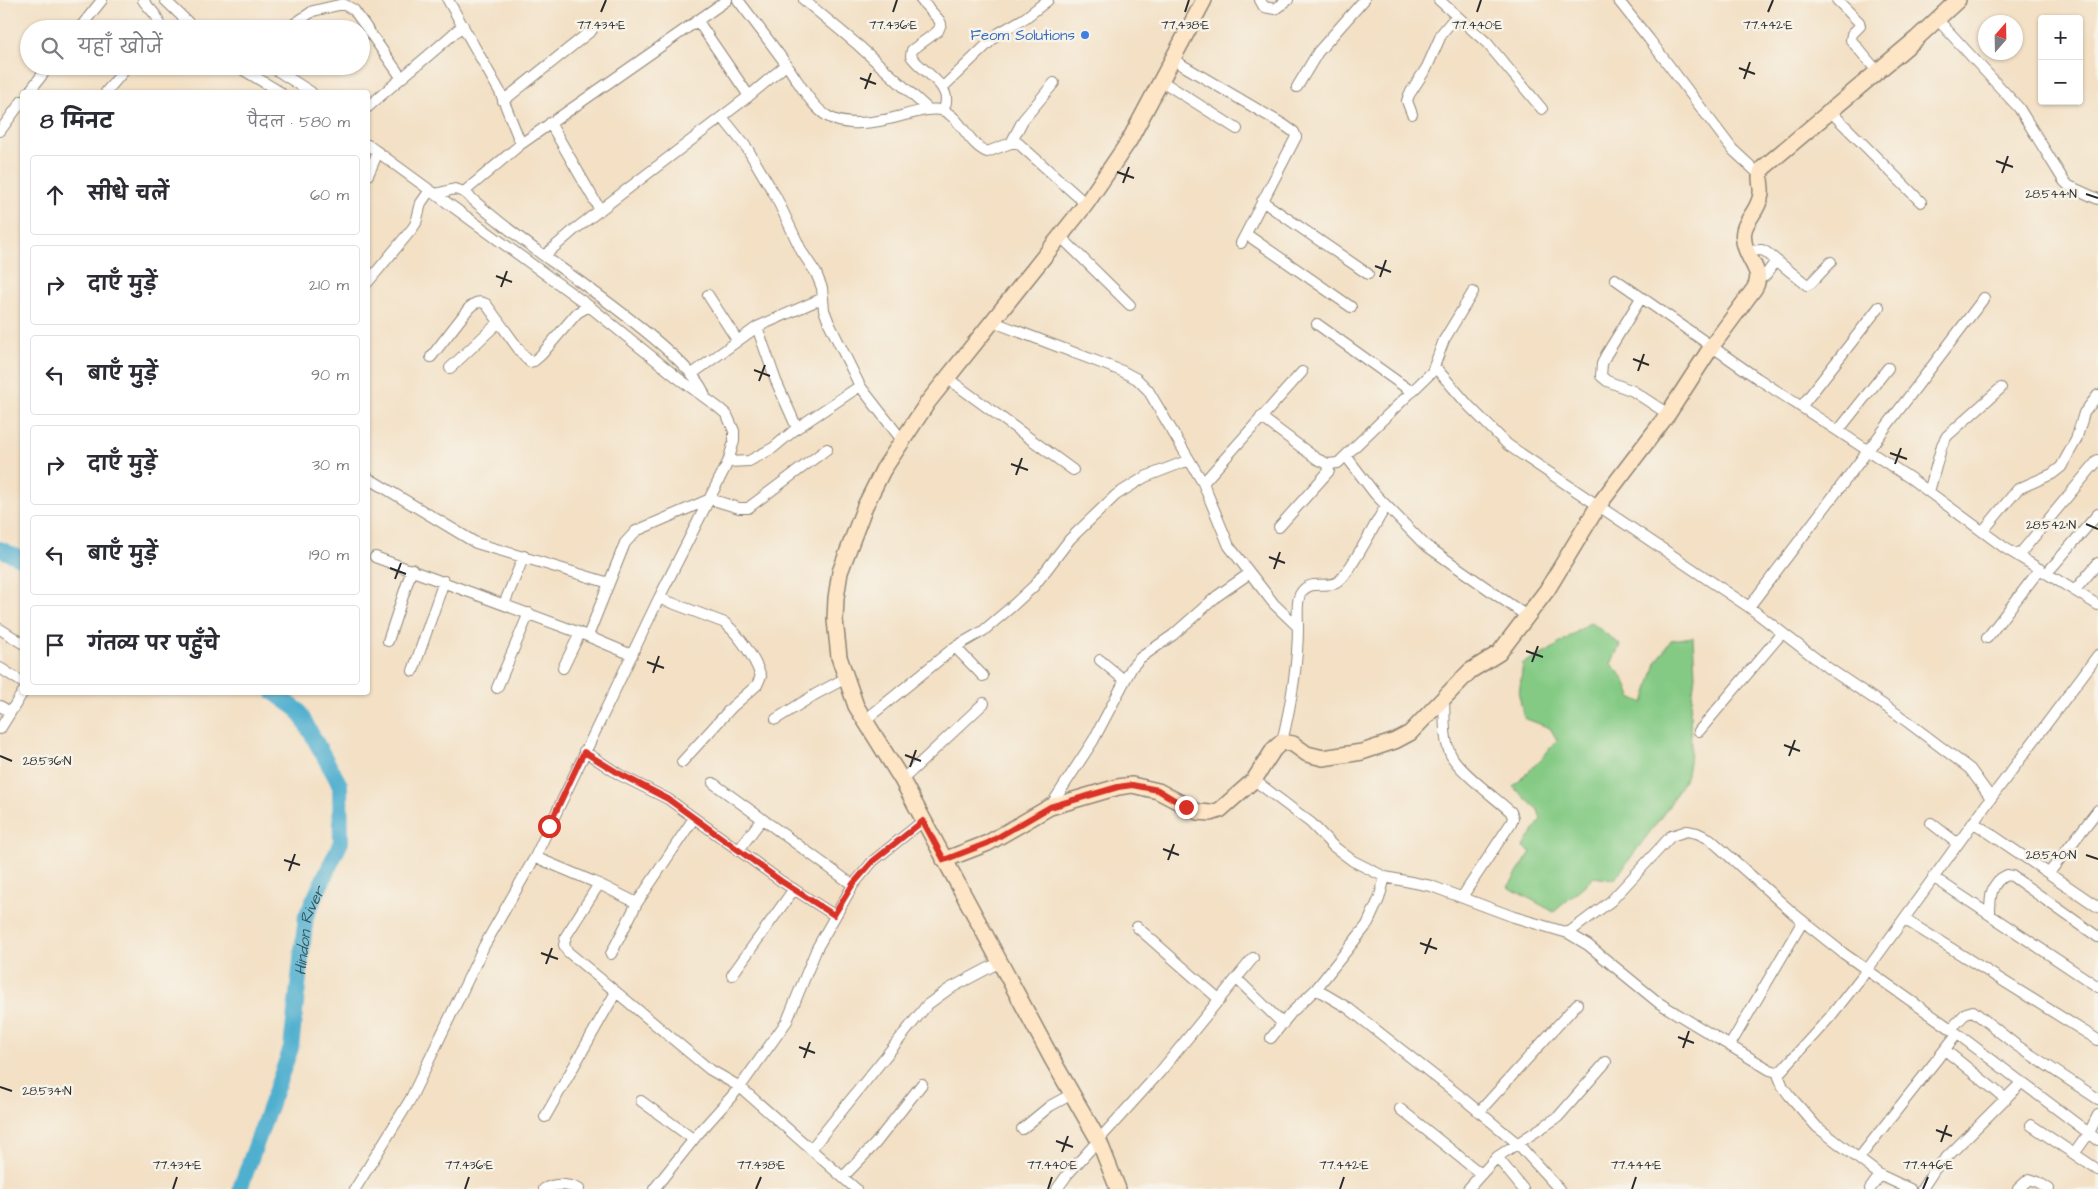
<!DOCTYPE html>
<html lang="hi">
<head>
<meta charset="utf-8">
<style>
  :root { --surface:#fff; --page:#f7f7f7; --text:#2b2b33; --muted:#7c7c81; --line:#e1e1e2 }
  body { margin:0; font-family:"Architects Daughter","Playpen Sans Deva",sans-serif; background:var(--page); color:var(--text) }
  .controls { position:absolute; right:15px; top:15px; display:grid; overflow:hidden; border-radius:5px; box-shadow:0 1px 4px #0004 }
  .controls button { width:45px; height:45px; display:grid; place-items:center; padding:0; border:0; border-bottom:1px solid var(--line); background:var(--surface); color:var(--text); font:25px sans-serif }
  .compass { position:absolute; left:1978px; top:15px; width:45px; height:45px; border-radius:50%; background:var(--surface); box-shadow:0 1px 4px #0004; rotate:20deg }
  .stop { position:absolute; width:15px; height:15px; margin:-11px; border:4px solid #d93025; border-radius:50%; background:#fff }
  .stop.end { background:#d93025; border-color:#fff; box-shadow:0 1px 5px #0008 }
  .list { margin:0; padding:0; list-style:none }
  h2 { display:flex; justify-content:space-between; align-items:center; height:65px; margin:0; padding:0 20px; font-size:21px }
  h2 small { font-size:16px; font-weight:400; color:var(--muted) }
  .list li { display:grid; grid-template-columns:32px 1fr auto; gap:15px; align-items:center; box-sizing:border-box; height:80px; margin:0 10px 10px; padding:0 10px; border:1px solid var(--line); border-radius:5px }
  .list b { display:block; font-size:19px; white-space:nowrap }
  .list em { font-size:16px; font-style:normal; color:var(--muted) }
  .icon { flex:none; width:28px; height:28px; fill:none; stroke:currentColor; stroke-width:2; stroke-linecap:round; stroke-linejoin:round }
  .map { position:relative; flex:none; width:2098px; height:1189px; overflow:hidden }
  .search { position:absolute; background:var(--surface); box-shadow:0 1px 4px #0004; left:20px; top:20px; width:350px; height:55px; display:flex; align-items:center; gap:12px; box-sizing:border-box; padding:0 18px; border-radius:28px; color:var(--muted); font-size:19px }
  .panel { position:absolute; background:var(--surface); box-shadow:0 1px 4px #0004; left:20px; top:90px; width:350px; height:605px; border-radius:5px }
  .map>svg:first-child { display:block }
  .green { fill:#84ca84; stroke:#587a58 }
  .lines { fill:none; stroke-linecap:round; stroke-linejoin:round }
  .river { stroke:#50afcf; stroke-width:16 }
  .street-casing { stroke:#8f8678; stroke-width:12 }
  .secondary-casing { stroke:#8f8678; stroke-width:18 }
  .street { stroke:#fff; stroke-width:10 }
  .secondary { stroke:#fde5c5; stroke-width:15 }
  .route { stroke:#d93025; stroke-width:6 }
  .ticks { fill:none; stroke:#2b2b2b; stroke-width:2 }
  .shop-dot { fill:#3f7fe0; stroke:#f7f3e8; stroke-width:2 }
  .labels { text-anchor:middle; stroke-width:5; stroke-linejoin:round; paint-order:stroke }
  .shop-label { font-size:15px; fill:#366cbe; stroke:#f7f3e8; text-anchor:end }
  .water-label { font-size:16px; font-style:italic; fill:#385964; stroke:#f7f3e8 }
  .ticks-label { font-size:12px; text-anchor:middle; fill:#2b2b2b; stroke:#f7f3e8; stroke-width:5; stroke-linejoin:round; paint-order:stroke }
</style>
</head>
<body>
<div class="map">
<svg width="2098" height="1189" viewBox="0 0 2098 1189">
  <rect width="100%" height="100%" fill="#f7f3e8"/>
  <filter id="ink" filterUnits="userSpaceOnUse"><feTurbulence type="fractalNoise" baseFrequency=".02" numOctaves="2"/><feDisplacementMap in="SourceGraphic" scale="10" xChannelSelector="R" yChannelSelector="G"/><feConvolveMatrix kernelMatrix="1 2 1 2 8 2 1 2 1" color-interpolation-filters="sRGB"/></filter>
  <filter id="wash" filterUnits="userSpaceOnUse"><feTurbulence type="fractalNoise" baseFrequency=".0096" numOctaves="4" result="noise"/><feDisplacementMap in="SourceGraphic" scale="20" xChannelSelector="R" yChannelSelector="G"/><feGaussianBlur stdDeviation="1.12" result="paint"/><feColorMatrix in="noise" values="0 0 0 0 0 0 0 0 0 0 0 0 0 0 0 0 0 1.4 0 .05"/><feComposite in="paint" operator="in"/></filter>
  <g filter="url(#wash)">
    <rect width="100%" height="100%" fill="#f3e0c5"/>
    <path class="green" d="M1591,622L1620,645L1611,664L1624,678L1631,697L1644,703L1656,663L1671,640L1693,637L1695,676L1690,713L1691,747L1687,775L1667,809L1614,880L1594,877L1554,912L1508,887L1531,852L1524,847L1541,819L1538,810L1513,787L1543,757L1557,740L1550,728L1524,718L1519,695L1523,663L1547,652Z"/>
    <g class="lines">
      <g class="river">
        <path d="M0,549L22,559"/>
        <path id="s1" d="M240,1189L291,1048L306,916L341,842L340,785L298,710L273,692"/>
      </g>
    </g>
  </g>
  <g filter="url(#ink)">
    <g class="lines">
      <g class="street-casing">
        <path id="street" d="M143,0C149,10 162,16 158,29
          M165,0L195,29
          M448,0L500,92L521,144
          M738,0C754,21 770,42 786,64C817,109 822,132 884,120C899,118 930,105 944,111C962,119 968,144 987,152L1011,143H1018L1086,204
          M804,0L858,45L928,109
          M921,0L939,20L941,24L938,31L912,50L911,56C920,71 957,87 943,110
          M1260,0L1264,7L1275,9L1288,0
          M1439,0L1487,43L1542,109
          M1618,0L1649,39L1733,150L1759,174
          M1837,0L1859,22L1860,26L1852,34L1851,40L1877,71
          M1937,19L2019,108L2064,181L2069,186L2098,199
          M697,20L749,96
          M79,29L102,0
          M287,29L313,11L343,4L354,10L401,77
          M1172,59L1284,125L1294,132L1296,137L1241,243
          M237,66L280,92
          M270,66L311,92
          M1160,80L1237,129
          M1297,87L1318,52L1364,0
          M942,88L999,33L1025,18L1048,0
          M29,92L49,66
          M106,92L128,66
          M503,101L592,30
          M368,107C399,79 432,54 463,25
          M1830,111L1921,202
          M1412,114L1407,101L1409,95L1427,67L1442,33L1456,16
          M722,117L747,148L776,197L802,252L816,273L822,288L824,310L829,323L860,386L902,440
          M550,123L600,210
          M0,131L22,101
          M1011,143L1023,120L1054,83
          M368,175L378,152
          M464,192L521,144L727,0
          M435,194L455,189L464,192C490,215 517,236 544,256C575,278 701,365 705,397
          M1262,201L1368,274
          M1246,234L1351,307
          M1060,236L1130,305
          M1746,251L1762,250L1766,252L1807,285L1811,283L1831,262
          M544,256L574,230L749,96L786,65
          M1759,275L1765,276L1776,261
          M1615,279L1757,378L1910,478L2005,548L2098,605
          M368,282L412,229L416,223L421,203L430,190
          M708,295L737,340
          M1641,298L1606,355L1602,364L1601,376L1607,381L1633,391L1668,414
          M991,321L1122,371L1137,379L1148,390L1203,483L1229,546L1274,604L1298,627C1298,666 1291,704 1282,742
          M1317,324L1412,392
          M757,327L776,381L797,428
          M431,357L469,308C475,303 478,300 486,304L523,355L530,362L534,361L541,355L577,313L589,306
          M1435,367L1469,406L1508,445L1749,607L1828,668L1897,714L1970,769L1991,798
          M450,368L499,322
          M692,374L757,327L823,298
          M947,378L1073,470
          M1801,407L1879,307
          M1261,417L1317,459L1328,464L1338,463L1432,372L1444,340L1473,292
          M1838,431L1888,368
          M1346,456L1375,494L1424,544L1528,617
          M728,462L749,461L773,448L797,428L860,386
          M368,478L476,543L609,583
          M1203,483L1302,372
          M1929,492L1942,445L1947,436L2001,388
          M1279,527L1329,471L1328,464
          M1983,531L2018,489L2052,474L2061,467L2076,440L2084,413L2098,395
          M2018,556L2098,460
          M375,557L580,633L632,655
          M2047,573L2098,514
          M2075,590L2098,563
          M659,598L725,623C740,636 754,657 761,676L757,685L732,707L682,762
          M504,604L524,556
          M1749,607L1984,298
          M1298,627C1298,617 1296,600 1301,593C1310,578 1328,590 1339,581C1351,571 1376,522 1386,506
          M0,629L22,643
          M588,636L625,543L636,531L710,499L739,508H748L827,449
          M1987,638L2040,569
          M388,641L412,569
          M955,647L983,676
          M1100,660L1124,680
          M0,668L22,682
          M563,668L580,633
          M413,671L444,581
          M497,688L529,613
          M1444,699C1445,716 1443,737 1450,753C1456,769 1497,799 1511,812L1513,818L1511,823L1462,897
          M0,706L10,712
          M776,719L816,694L846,678
          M864,721L955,647L983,631L1009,609L1034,586L1070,539L1116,495L1145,477L1189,460
          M0,729L23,692
          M1699,731L1782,633
          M584,751L620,775L668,799L781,881L834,915
          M902,780L984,703
          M1254,780L1311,823L1333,846L1353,861L1385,877L1431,886L1514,917L1568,933L1588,945L1659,1003L1770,1070L1777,1072L1782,1070L1830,1017L1867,970L1991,798L2098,655
          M713,783L853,885
          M1050,807L1093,741L1132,667L1140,658L1173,635L1217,596L1250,573
          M1973,822L2098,907
          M1931,823L1958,844
          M738,851L762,819
          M535,857L599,884L637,903
          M2049,873L2098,810
          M1933,877L2098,987
          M599,884L566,936L564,945L568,952L709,1069L740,1087L856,1189
          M1990,915C1990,898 1990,882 2007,875L2012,876L2098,937
          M1904,919L2098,1040
          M1137,927L1220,1000
          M1568,933L1611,901L1671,836L1687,831L1697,833L1710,839L1794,914L1843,953L1951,1029L2098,1140
          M611,954L637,903L694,818
          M732,975L794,889
          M1237,979L1283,1024
          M1316,989L1348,1008L1460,1096L1518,1144L1559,1189
          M1951,1029L1966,1013L1973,1011L2016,1045L2098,1099
          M1271,1038L1291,1013L1316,989L1367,925L1379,899L1385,877
          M1730,1045L1803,921
          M1945,1050L2006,1099
          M1777,1072L1783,1087L1789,1095L1817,1127L1880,1175L1910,1189
          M641,1101L693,1139
          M1400,1109L1481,1174
          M1479,1112L1577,1004
          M545,1117L616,992
          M2031,1125L2098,1170
          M1022,1129L1050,1106L1072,1094
          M811,1149L927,1005L949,989L1000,962
          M2074,1154L2089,1133L2098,1115
          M1497,1157L1523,1189
          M1859,1158L1957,1034
          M843,1177L875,1144L922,1084
          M355,1189L410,1100L484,946L535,857L659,598L728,462L734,441V431L727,415L719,408L678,378L589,306L368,145
          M544,1189C555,1183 567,1184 579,1189
          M654,1189L698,1134L740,1087L787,1021L817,948L853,885L873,861L923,821
          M1057,1189L1067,1175L1160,1072L1253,958
          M1468,1189L1497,1157L1558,1117L1606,1062
          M1870,1189L1880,1175
          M1922,1189L1935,1169L2022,1082
          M2018,1189L2029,1179L2038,1182L2049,1189"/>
      </g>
      <g class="secondary-casing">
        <path id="secondary" d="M944,860L988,843L1050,807L1118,787L1132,785L1158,791L1198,812L1211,813L1220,810L1254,780L1274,749L1282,742L1293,744L1307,754L1323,758L1362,752L1395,741L1410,733L1470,671L1499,653L1547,590L1598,506L1668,414L1712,346L1754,289C1764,274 1751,264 1746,249C1736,222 1758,217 1761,194C1762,184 1757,177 1763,168L1916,39L1958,0
          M1118,1189L1099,1141L1052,1059L902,780L856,706L839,657L835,620L836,598L840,572L865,506L883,470L928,402L1086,204L1129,141L1204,0"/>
      </g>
      <use href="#street" class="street"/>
      <use href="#secondary" class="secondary"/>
    </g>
  </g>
  <g class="lines" filter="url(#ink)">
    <path class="route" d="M549,826L584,752L620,774L668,799L781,881L834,915L853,884L873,861L923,821L944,860L988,843L1050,807L1118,787L1132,785L1158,790L1186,807"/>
  </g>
  <path class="ticks" d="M601,12L606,0M893,12L897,0M1185,12L1189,0M1477,12L1481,0M1768,12L1773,0M1739,68L1755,74M860,78L876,84M1744,79L1750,62M865,89L871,73M1996,161L2013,167M1117,172L1134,178M2002,173L2008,156M1123,183L1129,167M2086,194L2098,198M1375,266L1391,272M496,276L512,282M1380,277L1386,260M501,287L507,271M1633,359L1649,365M754,370L770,376M1638,371L1644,354M759,381L765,365M1890,453L1907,459M1011,464L1028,470M1895,464L1901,448M1016,475L1022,458M2086,524L2098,529M1269,557L1285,563M390,568L406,574M1274,569L1280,552M395,579L401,563M1526,651L1543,657M647,662L664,668M1532,662L1538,646M653,673L659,656M1784,745L1800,751M905,755L921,761M0,756L12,761M1789,756L1795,740M910,767L916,750M1163,849L1179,855M2086,855L2098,859M284,860L300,865M1168,860L1174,844M289,871L295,854M1420,943L1437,949M541,953L558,959M1425,954L1431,938M546,964L552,948M1678,1037L1694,1043M799,1047L815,1053M1683,1048L1689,1031M804,1058L810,1042M0,1087L12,1091M1936,1130L1952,1136M1056,1141L1073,1147M1941,1142L1947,1125M1062,1152L1068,1136M173,1189L177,1177M465,1189L469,1177M756,1189L761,1177M1048,1189L1052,1177M1340,1189L1344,1177M1632,1189L1636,1177M1923,1189L1928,1177"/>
  <circle class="shop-dot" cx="1085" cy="35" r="5"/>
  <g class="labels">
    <g class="shop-label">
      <text x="1075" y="40">Feom Solutions</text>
    </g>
    <g class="water-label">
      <text dy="6" stroke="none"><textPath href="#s1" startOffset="269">Hindon River</textPath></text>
    </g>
  </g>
  <g class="ticks-label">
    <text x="601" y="29">77.434°E</text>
    <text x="893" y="29">77.436°E</text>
    <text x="1185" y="29">77.438°E</text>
    <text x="1768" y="29">77.442°E</text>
    <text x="1477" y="29">77.440°E</text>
    <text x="2051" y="198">28.544°N</text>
    <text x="2051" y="529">28.542°N</text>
    <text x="47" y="765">28.536°N</text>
    <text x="2051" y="859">28.540°N</text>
    <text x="47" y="1095">28.534°N</text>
    <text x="177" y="1169">77.434°E</text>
    <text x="469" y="1169">77.436°E</text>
    <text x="761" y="1169">77.438°E</text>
    <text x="1052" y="1169">77.440°E</text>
    <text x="1344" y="1169">77.442°E</text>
    <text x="1636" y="1169">77.444°E</text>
    <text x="1928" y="1169">77.446°E</text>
  </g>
</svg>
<div class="controls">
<button>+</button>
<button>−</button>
</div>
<svg class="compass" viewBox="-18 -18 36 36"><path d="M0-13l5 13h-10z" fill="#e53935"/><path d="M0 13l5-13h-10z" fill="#7c7c81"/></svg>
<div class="stop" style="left:549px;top:826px"></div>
<div class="stop end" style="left:1186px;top:807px"></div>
<div class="search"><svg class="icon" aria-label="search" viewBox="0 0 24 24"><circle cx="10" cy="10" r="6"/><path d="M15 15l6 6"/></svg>यहाँ खोजें</div>
<section class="panel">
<h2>8 मिनट<small>पैदल · 580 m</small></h2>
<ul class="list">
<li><svg class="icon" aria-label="ahead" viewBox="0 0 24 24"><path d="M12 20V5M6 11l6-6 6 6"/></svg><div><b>सीधे चलें</b></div><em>60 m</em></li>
<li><svg class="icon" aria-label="right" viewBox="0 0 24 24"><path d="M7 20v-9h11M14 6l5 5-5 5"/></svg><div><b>दाएँ मुड़ें</b></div><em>210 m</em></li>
<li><svg class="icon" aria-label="left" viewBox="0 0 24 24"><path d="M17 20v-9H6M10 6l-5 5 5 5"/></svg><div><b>बाएँ मुड़ें</b></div><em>90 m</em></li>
<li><svg class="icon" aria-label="right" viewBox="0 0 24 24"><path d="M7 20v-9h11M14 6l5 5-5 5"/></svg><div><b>दाएँ मुड़ें</b></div><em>30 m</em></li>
<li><svg class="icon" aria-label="left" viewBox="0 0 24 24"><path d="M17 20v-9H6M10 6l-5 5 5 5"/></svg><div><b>बाएँ मुड़ें</b></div><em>190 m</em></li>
<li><svg class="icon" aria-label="arrive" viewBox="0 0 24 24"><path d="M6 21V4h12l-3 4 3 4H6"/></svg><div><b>गंतव्य पर पहुँचे</b></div></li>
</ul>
</section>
</div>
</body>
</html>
